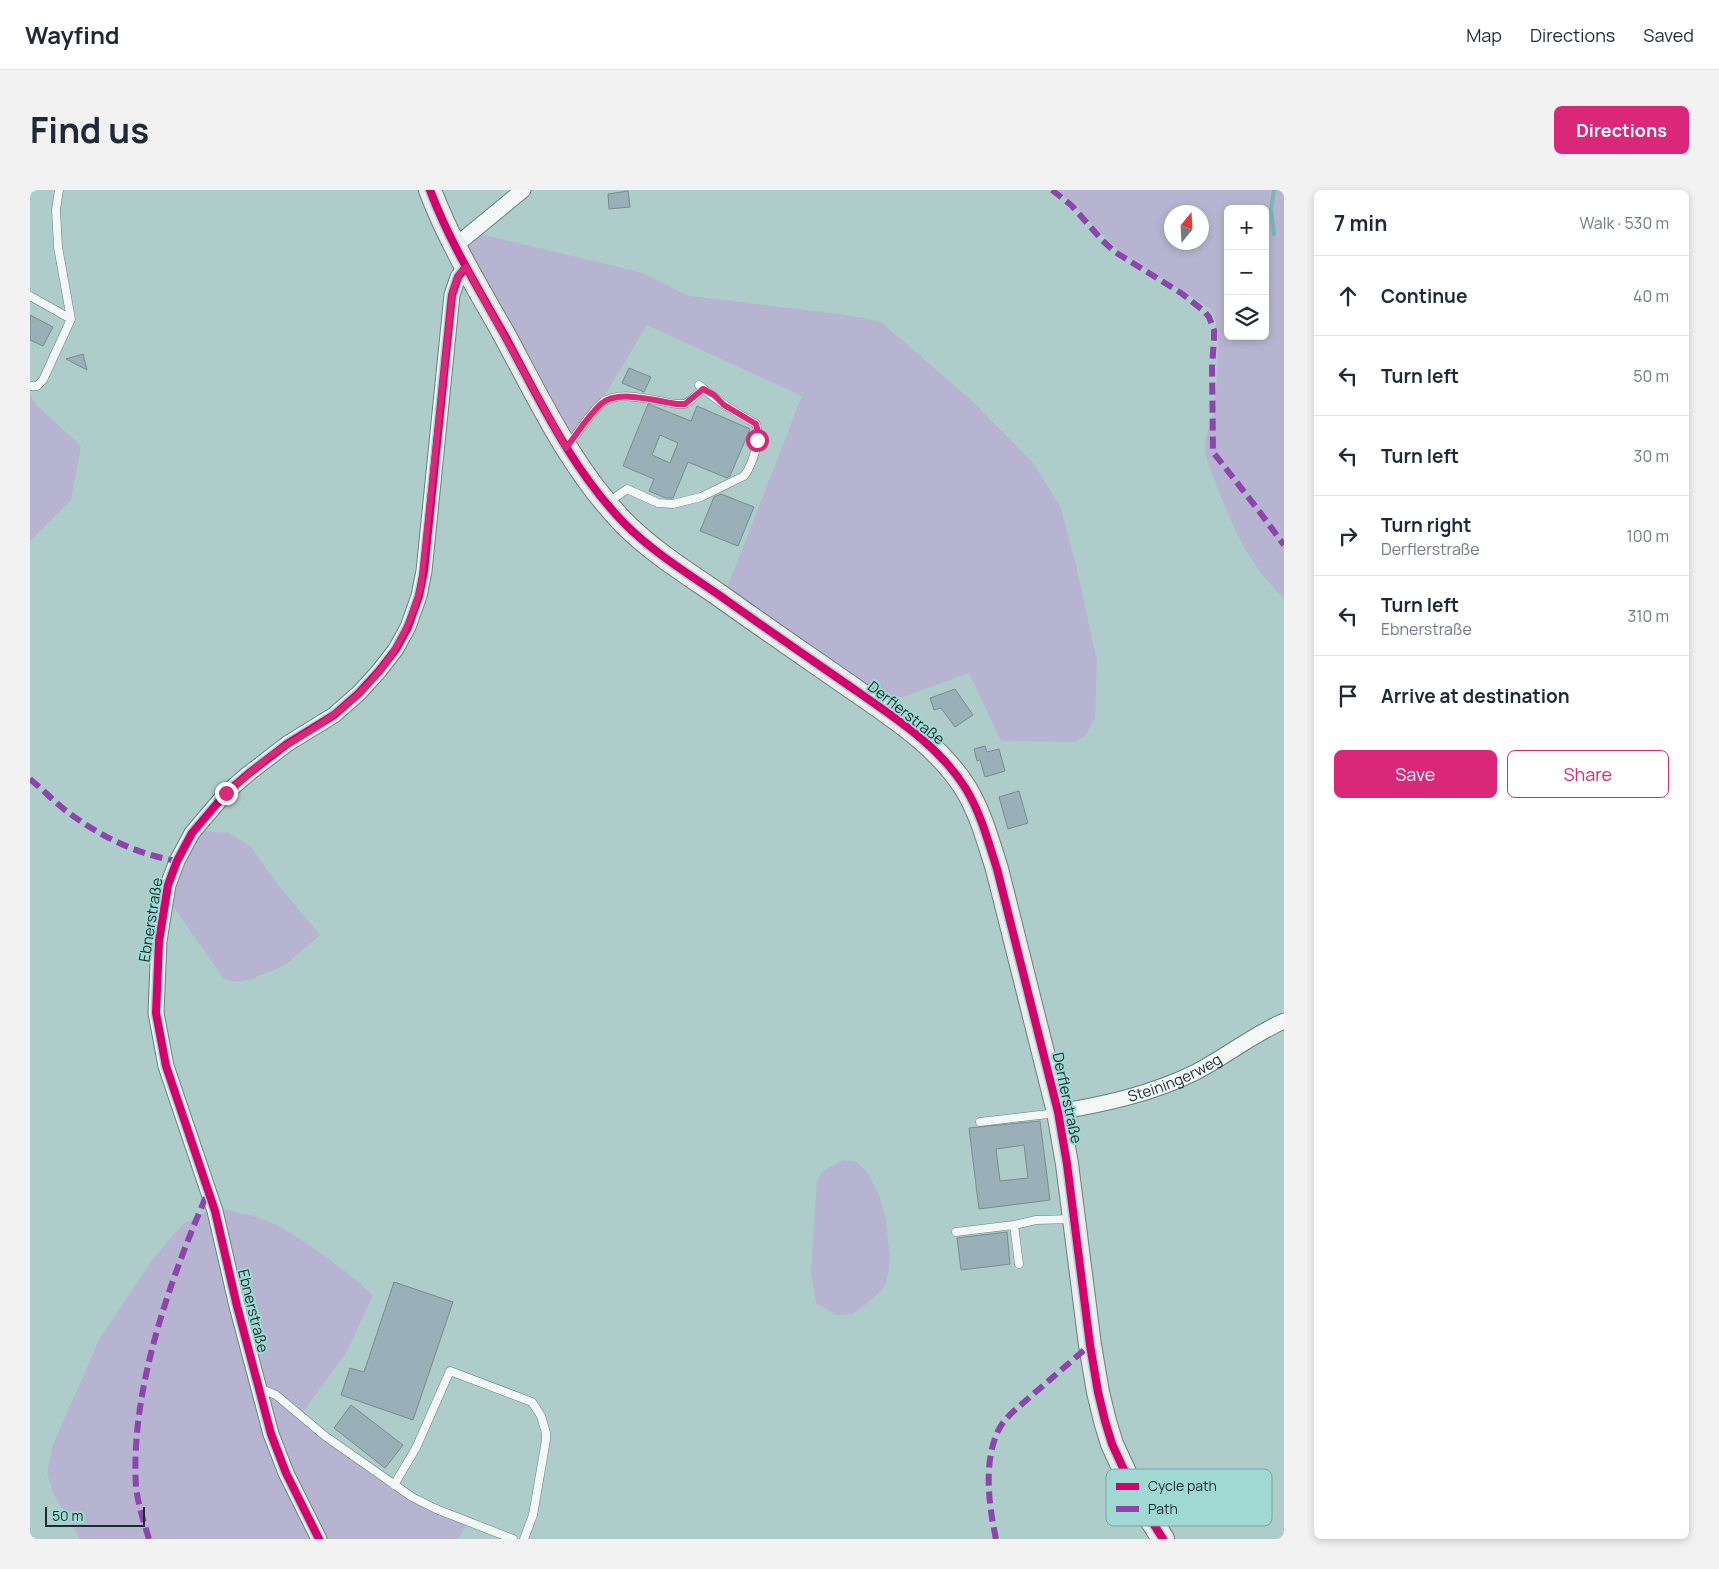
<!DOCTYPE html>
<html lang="en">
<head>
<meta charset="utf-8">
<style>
  :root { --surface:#fff; --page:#f2f2f3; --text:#1f2937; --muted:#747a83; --line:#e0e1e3; --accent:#db2777 }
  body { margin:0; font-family:Manrope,sans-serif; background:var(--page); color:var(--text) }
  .controls { position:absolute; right:15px; top:15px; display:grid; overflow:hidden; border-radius:8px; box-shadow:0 2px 8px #0003 }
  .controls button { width:45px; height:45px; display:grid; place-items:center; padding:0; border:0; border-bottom:1px solid var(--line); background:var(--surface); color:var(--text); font:25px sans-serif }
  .compass { position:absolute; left:1134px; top:15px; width:45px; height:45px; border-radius:50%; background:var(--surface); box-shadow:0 2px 8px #0003; rotate:18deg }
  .scale { position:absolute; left:15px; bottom:12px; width:100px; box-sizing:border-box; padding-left:5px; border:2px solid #172e2c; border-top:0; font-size:14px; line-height:18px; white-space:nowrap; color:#172e2c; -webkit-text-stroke:4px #a0d9d4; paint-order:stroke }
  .stop { position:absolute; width:15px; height:15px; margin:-11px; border:4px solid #db2777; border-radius:50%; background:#fff }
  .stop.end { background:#db2777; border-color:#fff; box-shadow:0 1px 5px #0008 }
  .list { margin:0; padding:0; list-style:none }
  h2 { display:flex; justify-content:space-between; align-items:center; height:65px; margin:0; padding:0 20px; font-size:21px }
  h2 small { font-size:16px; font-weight:400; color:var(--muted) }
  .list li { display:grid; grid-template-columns:32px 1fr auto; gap:15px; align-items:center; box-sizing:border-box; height:80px; padding:0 20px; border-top:1px solid var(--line) }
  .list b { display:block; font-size:19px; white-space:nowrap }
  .list p { margin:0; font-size:16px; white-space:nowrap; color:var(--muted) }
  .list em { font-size:16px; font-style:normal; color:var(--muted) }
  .actions { display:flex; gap:10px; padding:15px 20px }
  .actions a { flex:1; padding:11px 0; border:1px solid var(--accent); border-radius:8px; text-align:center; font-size:18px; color:var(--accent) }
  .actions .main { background:var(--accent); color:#fff }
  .icon { flex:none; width:28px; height:28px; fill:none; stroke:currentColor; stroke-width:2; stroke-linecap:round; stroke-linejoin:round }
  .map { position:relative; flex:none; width:1254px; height:1349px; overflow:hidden; border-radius:8px }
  header { display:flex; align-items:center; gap:30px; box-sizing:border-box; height:70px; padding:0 25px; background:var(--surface); border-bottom:1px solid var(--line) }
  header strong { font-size:24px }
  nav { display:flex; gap:28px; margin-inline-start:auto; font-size:18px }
  .intro { display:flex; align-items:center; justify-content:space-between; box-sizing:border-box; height:120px; padding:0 30px }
  h1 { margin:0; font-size:35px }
  .button { padding:12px 22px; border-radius:8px; background:var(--accent); color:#fff; font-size:18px; font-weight:700 }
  main { display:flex; gap:30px; padding:0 30px }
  aside { flex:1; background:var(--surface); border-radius:8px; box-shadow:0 2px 8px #0003 }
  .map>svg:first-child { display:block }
  .green { fill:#b6b4d0; fill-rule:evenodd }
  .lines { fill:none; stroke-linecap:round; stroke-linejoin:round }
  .stream { stroke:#74bab6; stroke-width:4 }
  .building { fill:#9ab0b9; stroke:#788c90; fill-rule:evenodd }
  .lane-casing { stroke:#68807f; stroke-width:9 }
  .street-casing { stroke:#68807f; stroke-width:17 }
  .secondary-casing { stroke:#68807f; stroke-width:24 }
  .lane { stroke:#f3f7f7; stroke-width:8 }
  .street { stroke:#f3f7f7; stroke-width:15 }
  .secondary { stroke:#ececed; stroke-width:22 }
  .quiet { stroke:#8e44ad; stroke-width:6; stroke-dasharray:12 6; stroke-linecap:butt }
  .cycleway-casing { stroke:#a0d9d4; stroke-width:11 }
  .cycleway { stroke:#d6006c; stroke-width:8 }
  .route { stroke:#db2777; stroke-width:6 }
  .labels { text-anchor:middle; stroke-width:4; stroke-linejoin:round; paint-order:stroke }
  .street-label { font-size:15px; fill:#172e2c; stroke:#a0d9d4 }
  .key { fill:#a0d9d4; stroke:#77a6a2; stroke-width:1 }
  .key-label { font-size:14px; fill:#172e2c }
</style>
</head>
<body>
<header>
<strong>Wayfind</strong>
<nav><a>Map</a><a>Directions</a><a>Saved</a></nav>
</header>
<div class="intro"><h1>Find us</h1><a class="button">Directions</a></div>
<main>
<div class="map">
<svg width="1254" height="1349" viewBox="0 0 1254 1349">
  <rect width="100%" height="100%" fill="#adccca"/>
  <path class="green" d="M1028,0H1254V408C1220,377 1202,336 1186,294C1182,282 1174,267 1175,254C1176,243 1182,232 1183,221C1187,200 1193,135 1181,119L1093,65ZM1198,19H1235V146H1198ZM1142,22H1172V52H1142Z
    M426,38L612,83L659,106L817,125L851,132L941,210L1003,273L1030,316L1046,375L1067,471L1065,528L1055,546L1045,552L971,551L939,483L862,511L831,495L696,401L772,206L617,135L544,256Z
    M0,205L6,215L51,256L41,310L0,351Z
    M172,641L199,643L220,656L249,696L290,745L255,775L220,790L206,792L194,789L140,712C147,683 155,665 172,641Z
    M813,970L827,972L837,982L849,1005L856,1029L860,1070L856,1094L847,1105L823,1124L807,1125L786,1113L781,1082L787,991L793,981Z
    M192,1019C212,1023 234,1028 252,1038C284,1057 315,1080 343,1105L316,1163L269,1227C321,1269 372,1312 436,1335L428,1349H50L23,1303L17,1282L23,1255L69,1150L123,1069L152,1035L179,1020Z"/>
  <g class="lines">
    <path class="stream" d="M1244,0L1241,20L1244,44"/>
  </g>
  <path class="building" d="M598,1L600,17L579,19L578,4Z
    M0,125L23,137L13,156L0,150Z
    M53,164L57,180L36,169Z
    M599,178L621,187L614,202L592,193Z
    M618,214L661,231L667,216L720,239L700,286L697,288L658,272L643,308H636L619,301L624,289L593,276ZM630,245L648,253L640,273L622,265Z
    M691,304L724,317L708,356L670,341L684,307Z
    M925,499L943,525L925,537L911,518L904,520L900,508Z
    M955,556L957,562L969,559L975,581L955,587L950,570L947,571L944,559Z
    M989,601L998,633L978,639L969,607Z
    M1010,931L1020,1010L949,1019L939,938ZM994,955L998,988L970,991L966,959Z
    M977,1042L980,1074L931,1080L927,1048Z
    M364,1092L423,1112L383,1230L311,1205L320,1178L334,1182Z
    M321,1215L373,1255L355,1278L304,1238Z"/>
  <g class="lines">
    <g class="lane-casing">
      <path id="lane" d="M0,106L41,129
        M0,196H7L13,190L41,129L28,57L26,20L29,0
        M538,256C548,243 559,224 572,213C588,199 626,211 647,214H655L661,210L673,199
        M579,312L597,299L628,313L643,314L671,307L714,286C722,276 732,246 726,234C706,223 686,210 669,195
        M950,932L1027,923
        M984,1035L989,1074
        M926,1042L984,1035L1006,1030L1043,1029
        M229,1198L246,1205L295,1246L382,1307L406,1319L483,1349
        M364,1295L386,1258L420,1181L502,1212L511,1226L516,1243V1250L503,1325L494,1349"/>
    </g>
    <g class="street-casing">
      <g id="street">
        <path d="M425,56L493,0"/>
        <path id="s1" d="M1028,922C1075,914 1121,904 1164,883C1195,867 1222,845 1254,831"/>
        <path d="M289,1349L256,1283L241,1244L207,1116L185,1021L136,876L126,823L129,751L138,695L147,671L162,643L196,603L218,584L257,554L304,525L329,503L349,481L366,459L378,437L389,406L394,381L422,105L428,87L436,77"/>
      </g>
    </g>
    <g class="secondary-casing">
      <path id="secondary" d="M400,0C419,51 448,98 475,146C510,211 542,280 595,334C623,362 657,383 689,405C735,438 782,470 828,502C867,529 910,557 936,599C951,624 958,651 967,679L1028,922L1037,974L1060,1155L1068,1202L1075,1231L1082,1254L1106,1306L1133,1349"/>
    </g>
    <use href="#lane" class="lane"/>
    <use href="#street" class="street"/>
    <use href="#secondary" class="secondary"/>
    <path class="quiet" d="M1022,0L1041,15L1072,50L1085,62L1151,103L1174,121L1179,127L1184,140V149L1182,177L1183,262L1226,317L1254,355
      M0,589C12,599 23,610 35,620C68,645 105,664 147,671
      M119,1349C114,1333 108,1314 106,1297C100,1200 140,1090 178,1002
      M966,1349C959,1316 953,1273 968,1241C972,1233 978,1226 985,1220L1060,1155"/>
    <g class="cycleway-casing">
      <path id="cycleway" d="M400,0C419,51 448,98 475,146C510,211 542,280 595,334C623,362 657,383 689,405C735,438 782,470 828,502C867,529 910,557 936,599C951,624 958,651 967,679L1028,922L1037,974L1060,1155L1068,1202L1075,1231L1082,1254L1106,1306L1133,1349
        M289,1349L256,1283L241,1244L207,1116L185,1021L136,876L126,823L129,751L138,695L147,671L162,643L196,603L218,584L257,554L304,525L329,503L349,481L366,459L378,437L389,406L394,381L422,105L428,87L436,77"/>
    </g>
    <use href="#cycleway" class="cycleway"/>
  </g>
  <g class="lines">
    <path class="route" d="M196,603C211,591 225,578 240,566C256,554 275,545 292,533C343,498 377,455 391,394L422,105C425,94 427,84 436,77L536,258C547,244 558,226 571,214C587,199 626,211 647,214H655L673,199L684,205L694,215L726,234L728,242L727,250"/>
  </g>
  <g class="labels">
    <g class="street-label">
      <text transform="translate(876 523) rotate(38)" y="5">Derflerstraße</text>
      <text transform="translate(121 730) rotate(-81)" y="5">Ebnerstraße</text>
      <text dy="5" stroke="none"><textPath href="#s1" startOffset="122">Steiningerweg</textPath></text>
      <text transform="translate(1037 908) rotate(78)" y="5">Derflerstraße</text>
      <text transform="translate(223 1121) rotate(76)" y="5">Ebnerstraße</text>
    </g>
  </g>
  <rect x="1076" y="1279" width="166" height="57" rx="8" class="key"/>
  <rect x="1086" y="1293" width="23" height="7" fill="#d6006c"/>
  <rect x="1086" y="1316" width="23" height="6" fill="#8e44ad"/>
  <g class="key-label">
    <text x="1118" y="1301">Cycle path</text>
    <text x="1118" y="1324">Path</text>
  </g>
</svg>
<div class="controls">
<button>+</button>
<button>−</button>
<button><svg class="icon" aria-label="layers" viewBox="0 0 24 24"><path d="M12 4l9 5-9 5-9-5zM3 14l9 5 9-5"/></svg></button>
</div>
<svg class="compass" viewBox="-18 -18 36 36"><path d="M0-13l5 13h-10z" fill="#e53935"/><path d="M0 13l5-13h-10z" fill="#747a83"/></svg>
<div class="scale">50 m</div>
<div class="stop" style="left:727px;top:250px"></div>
<div class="stop end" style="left:196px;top:603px"></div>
</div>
<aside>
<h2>7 min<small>Walk · 530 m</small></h2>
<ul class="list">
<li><svg class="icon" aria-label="ahead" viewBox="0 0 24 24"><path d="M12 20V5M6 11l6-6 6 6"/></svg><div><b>Continue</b></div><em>40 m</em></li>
<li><svg class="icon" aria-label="left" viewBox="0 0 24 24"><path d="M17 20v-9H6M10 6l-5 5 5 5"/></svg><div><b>Turn left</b></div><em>50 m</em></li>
<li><svg class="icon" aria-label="left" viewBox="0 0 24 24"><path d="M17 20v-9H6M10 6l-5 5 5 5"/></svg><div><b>Turn left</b></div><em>30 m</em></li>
<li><svg class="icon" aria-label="right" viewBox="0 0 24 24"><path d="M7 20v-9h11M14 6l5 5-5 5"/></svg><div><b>Turn right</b><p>Derflerstraße</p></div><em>100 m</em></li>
<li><svg class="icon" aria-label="left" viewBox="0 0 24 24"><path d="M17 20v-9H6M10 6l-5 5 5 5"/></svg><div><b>Turn left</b><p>Ebnerstraße</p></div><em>310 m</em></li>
<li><svg class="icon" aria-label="arrive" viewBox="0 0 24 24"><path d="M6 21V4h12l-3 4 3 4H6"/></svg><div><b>Arrive at destination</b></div></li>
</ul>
<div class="actions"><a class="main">Save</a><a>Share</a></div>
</aside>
</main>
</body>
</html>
